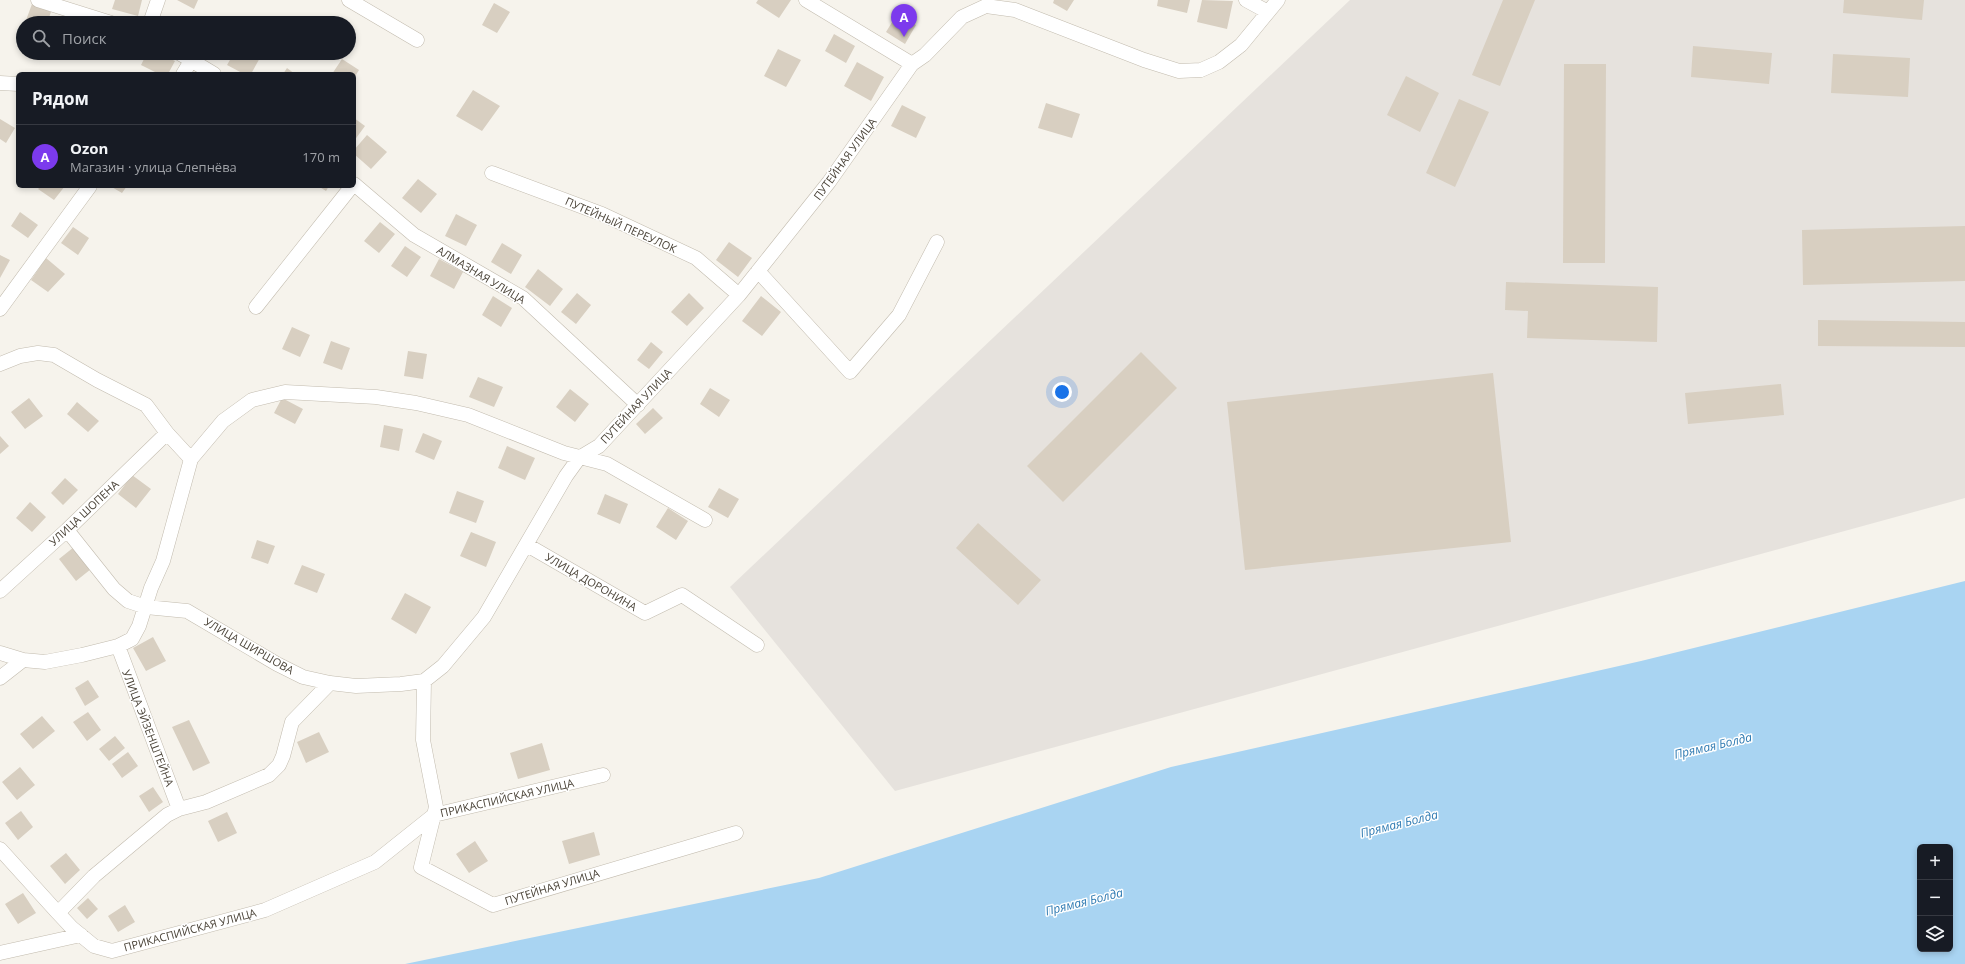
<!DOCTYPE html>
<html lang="ru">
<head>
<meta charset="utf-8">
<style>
  :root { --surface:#171b24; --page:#20242c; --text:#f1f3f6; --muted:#9ea1a6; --line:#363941; --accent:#7c3aed }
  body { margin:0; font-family:"Open Sans",sans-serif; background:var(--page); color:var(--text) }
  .controls { position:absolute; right:12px; bottom:12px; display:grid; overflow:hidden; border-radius:6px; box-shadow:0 2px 6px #0003 }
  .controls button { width:36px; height:36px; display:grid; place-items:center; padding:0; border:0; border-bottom:1px solid var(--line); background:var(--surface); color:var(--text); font:20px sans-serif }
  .you { position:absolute; left:1062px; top:392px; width:14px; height:14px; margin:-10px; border:3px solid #fff; border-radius:50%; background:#1a73e8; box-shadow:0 0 0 6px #1a73e833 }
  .badge { display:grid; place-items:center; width:26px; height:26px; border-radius:50%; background:var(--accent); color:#fff; font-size:13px; font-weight:700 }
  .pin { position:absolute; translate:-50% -33px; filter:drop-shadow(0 1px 2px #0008) }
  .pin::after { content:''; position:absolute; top:21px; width:14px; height:12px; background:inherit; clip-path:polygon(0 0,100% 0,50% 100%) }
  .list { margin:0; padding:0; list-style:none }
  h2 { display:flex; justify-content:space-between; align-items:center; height:52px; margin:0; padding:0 16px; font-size:17px }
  h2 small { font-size:13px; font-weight:400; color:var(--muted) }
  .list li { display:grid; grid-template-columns:26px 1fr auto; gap:12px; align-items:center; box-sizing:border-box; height:64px; padding:0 16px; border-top:1px solid var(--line) }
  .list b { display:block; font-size:15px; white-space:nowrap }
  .list p { margin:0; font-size:13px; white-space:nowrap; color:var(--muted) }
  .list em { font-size:13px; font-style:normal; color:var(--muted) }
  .icon { flex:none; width:22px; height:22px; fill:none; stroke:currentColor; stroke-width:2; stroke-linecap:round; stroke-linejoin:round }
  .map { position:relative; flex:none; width:1965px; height:964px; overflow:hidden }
  .search { position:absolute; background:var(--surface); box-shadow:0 2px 6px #0003; left:16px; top:16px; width:340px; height:44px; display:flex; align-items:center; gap:10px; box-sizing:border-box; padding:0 14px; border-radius:22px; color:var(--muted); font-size:15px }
  .panel { position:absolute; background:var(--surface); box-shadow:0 2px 6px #0003; left:16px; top:72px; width:340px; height:116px; border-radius:6px }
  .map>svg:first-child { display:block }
  .industrial { fill:#e6e2dd }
  .water { fill:#a9d4f2; fill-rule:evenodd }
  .building { fill:#d8cfc1 }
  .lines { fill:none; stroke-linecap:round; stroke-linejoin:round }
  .street-casing { stroke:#c2bbae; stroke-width:15 }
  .street { stroke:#fff; stroke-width:14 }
  .labels { text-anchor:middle; stroke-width:3; stroke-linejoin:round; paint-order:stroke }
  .street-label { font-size:11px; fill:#4b4439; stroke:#fff }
  .water-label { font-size:12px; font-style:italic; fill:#2e7ab2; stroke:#fff }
</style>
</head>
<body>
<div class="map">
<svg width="1965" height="964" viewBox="0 0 1965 964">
  <rect width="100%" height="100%" fill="#f6f3ec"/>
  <path class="industrial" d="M1350,0H1965V498L895,791L730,587Z"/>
  <path class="water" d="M1965,581V964H405L819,878L1171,767L1641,661ZM1920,847H1950V949H1920Z"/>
  <path class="building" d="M115,0H142L138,16L112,9Z
    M177,0H198L194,9Z
    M758,0H791L779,18L756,3Z
    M1054,0H1074L1067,11L1053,3Z
    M1158,0H1190L1187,13L1157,6Z
    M1202,0L1233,1L1227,29L1197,22Z
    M1503,0H1535L1500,86L1472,75Z
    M1844,0H1924L1922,20L1843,13Z
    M494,3L510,12L497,33L482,25Z
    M32,4L51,12L47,23H25Z
    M897,14L916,25L905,44L886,32Z
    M57,17L73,23H54Z
    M834,34L855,46L846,63L825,51Z
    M1693,46L1772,53L1769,84L1691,77Z
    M778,49L801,60L786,87L764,76Z
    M147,53H159L175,61L168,74H159L141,65Z
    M234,53H255L261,56L251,74H244L227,65Z
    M1833,54L1910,58L1908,97L1831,93Z
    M342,59L359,70L354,78V74H332Z
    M857,62L884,77L871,101L844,86Z
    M1564,64H1606L1605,263H1563Z
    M287,68L295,74H283Z
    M1406,76L1439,93L1420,132L1387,115Z
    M473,90L500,106L482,131L456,116Z
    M1459,99L1489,112L1455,187L1426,173Z
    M1046,103L1080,114L1072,138L1038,128Z
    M902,105L926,117L916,138L891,126Z
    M354,118L365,126L354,141Z
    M0,119L15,128L6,143L0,139Z
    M367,135L387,152L371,169L354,154V150Z
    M418,179L437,194L421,213L402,198Z
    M41,186H65L54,200L38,189Z
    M110,186H127L122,193Z
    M318,186H329L326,191Z
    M20,212L38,225L28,238L11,226Z
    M456,214L477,225L466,246L445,236Z
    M380,222L395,234L379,253L364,241Z
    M1965,226V281L1803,285L1802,230Z
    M73,227L89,238L78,255L61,243Z
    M729,242L752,258L738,277L716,260Z
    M502,243L522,255L511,274L491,262Z
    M405,246L421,257L407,277L391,266Z
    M0,255L10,260L0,278Z
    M46,258L65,274L48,292L31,280Z
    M439,259L463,272L454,289L430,276Z
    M538,269L563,289L550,306L525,287Z
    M1506,282L1658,287L1657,342L1527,338L1528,311L1505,310Z
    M577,293L591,305L576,324L561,312Z
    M689,293L704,308L687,326L671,312Z
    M493,296L512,308L501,327L482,315Z
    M761,296L781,312L762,336L742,321Z
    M1818,320L1965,322V347L1818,346Z
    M292,327L310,335L300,357L282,349Z
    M331,341L350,348L342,370L323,363Z
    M651,342L663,352L649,369L637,360Z
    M408,351L427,354L423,379L404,376Z
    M1141,352L1177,388L1063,502L1027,466Z
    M1493,373L1511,542L1245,570L1227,402Z
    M478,377L503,387L494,407L469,397Z
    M1781,384L1784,415L1688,424L1685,393Z
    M710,388L730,400L719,417L700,404Z
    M570,389L589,404L575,422L556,407Z
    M29,398L43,416L25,429L11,412Z
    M282,398L303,409L295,424L274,413Z
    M77,402L99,421L88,432L67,414Z
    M653,408L663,418L645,434L636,424Z
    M384,425L403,429L399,451L380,447Z
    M423,433L442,441L434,460L415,452Z
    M0,436L9,446L0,454Z
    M507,446L535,458L525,480L498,468Z
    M132,475L151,489L136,508L118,494Z
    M65,478L78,490L63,505L51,493Z
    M719,488L739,499L728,518L708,507Z
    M457,491L484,501L476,523L449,513Z
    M605,494L628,504L620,524L597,514Z
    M30,502L46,517L32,532L16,518Z
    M668,508L688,521L676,540L656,527Z
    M978,523L1041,580L1018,605L956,548Z
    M471,532L496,542L486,567L460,556Z
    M257,540L275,546L268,564L251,558Z
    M74,547L91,569L76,581L59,559Z
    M302,565L325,574L317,593L294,584Z
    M405,593L431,607L416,634L391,619Z
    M153,637L166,661L146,671L133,648Z
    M88,680L99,697L85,706L75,688Z
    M88,712L101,730L87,741L73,722Z
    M42,716L55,731L33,749L20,734Z
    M189,720L210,763L193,771L172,727Z
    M319,732L329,752L306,763L297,742Z
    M115,736L125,748L109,761L99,749Z
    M542,743L550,770L518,779L510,753Z
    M128,752L138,766L122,778L112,764Z
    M20,767L35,785L17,800L2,782Z
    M153,787L163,802L149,812L139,796Z
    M21,811L33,827L18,840L5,823Z
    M227,812L237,833L218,842L208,821Z
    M594,832L600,855L569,864L562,841Z
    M475,841L488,861L469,873L456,854Z
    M66,853L80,870L65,884L50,866Z
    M23,893L36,913L18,924L5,904Z
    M88,898L98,909L87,919L77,908Z
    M125,905L135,922L118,932L108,916Z"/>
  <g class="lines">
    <g class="street-casing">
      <path id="street" d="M38,0L111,23
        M349,0L417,40
        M806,0L912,64
        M1246,0L1268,12
        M150,23L158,0
        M179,53L214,74
        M183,74L192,59
        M0,83L18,84
        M492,173L602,214L696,258L739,295
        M354,184L414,235L523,298L638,405
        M758,271L850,372L899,315L937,242
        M256,307L352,186
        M0,309L90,186
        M0,364L20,356L38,353L54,355L97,380L146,405L167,433L191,459
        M67,530L114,589L128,601L146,607L187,611L277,664L303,677L330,683L356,686L401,684L424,681L443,666L484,617L566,476L579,458L599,446L739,295L829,182L912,64L925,55L962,17L986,6L1015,10L1144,60L1179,71L1201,70L1219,62L1241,45L1278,0
        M527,545L645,613L682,595L757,645
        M0,591L67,530L167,433
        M118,646L179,809
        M0,653L23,660L45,662L82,655L118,646L132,639L139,626L151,588L163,561L191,459L223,421L252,400L285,392L376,397L416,403L468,415L564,453L607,464L705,520
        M0,678L23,660
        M424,681L423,740L436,807L421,867L493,905L736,833
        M330,683L292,722L283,756L279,765L269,775L206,802L179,809L167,815L94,876L58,913L72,928L94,946L112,951L265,910L375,862L434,815L603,775
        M0,849L58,913
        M0,953L81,935"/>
    </g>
    <use href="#street" class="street"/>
  </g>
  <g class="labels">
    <g class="street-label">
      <text transform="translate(845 159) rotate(-54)" y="4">ПУТЕЙНАЯ УЛИЦА</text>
      <text transform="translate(621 225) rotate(24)" y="4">ПУТЕЙНЫЙ ПЕРЕУЛОК</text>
      <text transform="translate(481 275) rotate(31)" y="4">АЛМАЗНАЯ УЛИЦА</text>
      <text transform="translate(636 406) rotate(-47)" y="4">ПУТЕЙНАЯ УЛИЦА</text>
      <text transform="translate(84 513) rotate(-43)" y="4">УЛИЦА ШОПЕНА</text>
      <text transform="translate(591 582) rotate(30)" y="4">УЛИЦА ДОРОНИНА</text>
      <text transform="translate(249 646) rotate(30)" y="4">УЛИЦА ШИРШОВА</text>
      <text transform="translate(148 728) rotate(69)" y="4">УЛИЦА ЭЙЗЕНШТЕЙНА</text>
      <text transform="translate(507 798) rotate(-13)" y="4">ПРИКАСПИЙСКАЯ УЛИЦА</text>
      <text transform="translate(552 887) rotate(-17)" y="4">ПУТЕЙНАЯ УЛИЦА</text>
      <text transform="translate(190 930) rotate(-15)" y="4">ПРИКАСПИЙСКАЯ УЛИЦА</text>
    </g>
    <g class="water-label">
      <text transform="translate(1713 746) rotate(-13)" y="4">Прямая Болда</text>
      <text transform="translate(1399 824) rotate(-14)" y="4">Прямая Болда</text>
      <text transform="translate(1084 902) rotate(-14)" y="4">Прямая Болда</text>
    </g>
  </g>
</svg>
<div class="controls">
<button>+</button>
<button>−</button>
<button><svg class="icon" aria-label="layers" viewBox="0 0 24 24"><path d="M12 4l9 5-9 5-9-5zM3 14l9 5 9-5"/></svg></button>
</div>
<div class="you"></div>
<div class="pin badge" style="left:904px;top:37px">A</div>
<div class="search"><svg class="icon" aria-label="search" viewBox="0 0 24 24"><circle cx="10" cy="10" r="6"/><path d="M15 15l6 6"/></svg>Поиск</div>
<section class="panel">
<h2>Рядом<small></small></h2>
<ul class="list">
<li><span class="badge">A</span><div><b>Ozon</b><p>Магазин · улица Слепнёва</p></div><em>170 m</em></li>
</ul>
</section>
</div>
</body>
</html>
